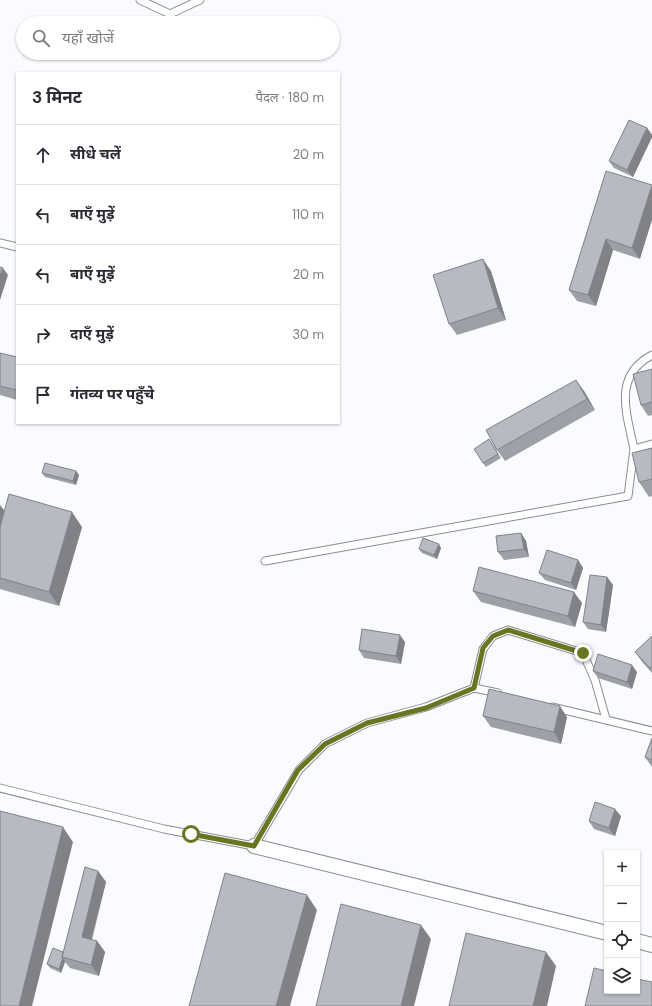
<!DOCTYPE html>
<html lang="hi">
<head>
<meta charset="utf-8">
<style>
  :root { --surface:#fff; --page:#f2f2f3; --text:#2b2b33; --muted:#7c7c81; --line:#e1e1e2 }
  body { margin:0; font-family:"DM Sans","Noto Sans Devanagari",sans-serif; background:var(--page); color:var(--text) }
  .controls { position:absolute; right:12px; bottom:12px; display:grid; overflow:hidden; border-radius:0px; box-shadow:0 1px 3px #0004 }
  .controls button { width:36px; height:36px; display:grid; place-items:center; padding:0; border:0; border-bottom:1px solid var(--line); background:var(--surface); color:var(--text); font:20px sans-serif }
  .stop { position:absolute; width:12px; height:12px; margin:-9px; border:3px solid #697520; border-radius:50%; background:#fff }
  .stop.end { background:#697520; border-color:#fff; box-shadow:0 1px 4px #0008 }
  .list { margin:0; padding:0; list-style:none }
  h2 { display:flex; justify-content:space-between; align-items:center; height:52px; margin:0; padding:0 16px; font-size:17px }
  h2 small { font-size:13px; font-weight:400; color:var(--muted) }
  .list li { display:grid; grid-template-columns:26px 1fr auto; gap:12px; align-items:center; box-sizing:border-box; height:60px; padding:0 16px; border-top:1px solid var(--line) }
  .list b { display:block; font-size:15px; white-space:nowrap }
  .list em { font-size:13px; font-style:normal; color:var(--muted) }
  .icon { flex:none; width:22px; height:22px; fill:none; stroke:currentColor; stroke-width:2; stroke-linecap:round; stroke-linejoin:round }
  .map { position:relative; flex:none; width:652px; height:1006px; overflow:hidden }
  .search { position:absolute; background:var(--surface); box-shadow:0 1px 3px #0004; left:16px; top:16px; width:324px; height:44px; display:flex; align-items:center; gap:10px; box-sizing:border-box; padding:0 14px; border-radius:22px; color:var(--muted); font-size:15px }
  .panel { position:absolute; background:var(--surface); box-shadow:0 1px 3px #0004; left:16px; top:72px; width:324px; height:352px; border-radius:0px }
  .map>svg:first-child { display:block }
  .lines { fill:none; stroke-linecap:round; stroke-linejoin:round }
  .lane-casing { stroke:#8a8d94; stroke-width:9 }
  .street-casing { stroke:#8a8d94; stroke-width:16 }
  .lane { stroke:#fff; stroke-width:7 }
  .street { stroke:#fff; stroke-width:14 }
  .wall { fill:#9da0a7 }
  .shaded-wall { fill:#808288 }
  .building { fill:#b7bac2; stroke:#808288 }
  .route { stroke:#697520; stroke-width:5 }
</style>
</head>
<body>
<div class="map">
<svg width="652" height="1006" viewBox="0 0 652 1006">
  <rect width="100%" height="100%" fill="#f9fbfe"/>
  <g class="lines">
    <g class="lane-casing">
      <path id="lane" d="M140,0L170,14L200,0
        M0,243L17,247
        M634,449C627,414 612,376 652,355
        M265,561L628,496L634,449L652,444
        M474,688L483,649L493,636L508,630L583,653L595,680L606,719
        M552,707L652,731
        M0,788L164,829L254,846L299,770L325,744L367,723L426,707L474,688L498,693"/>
    </g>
    <g class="street-casing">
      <path id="street" d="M254,846L607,933
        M637,941L652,945"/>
    </g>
    <use href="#lane" class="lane"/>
    <use href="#street" class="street"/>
  </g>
  <path class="wall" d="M647,128L652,135V137L633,177L614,168L609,161Z
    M606,171L640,259L613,250L596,306L577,301L569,290Z
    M491,271L506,320L457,335L449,324Z
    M0,353L17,357V400L0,395Z
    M652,369V415L648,416L641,405Z
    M584,391L595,410L505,461L497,450Z
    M489,439L501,458L486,467L483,463Z
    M652,448V496L649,497L639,482Z
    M76,471L79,475L76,485L45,477L42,473Z
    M0,505L4,511L82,527L59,606L0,589Z
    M521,533L526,541L529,557L504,560L498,552Z
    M441,548L437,559L422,553L419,549Z
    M578,560L583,568L576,590L545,580L539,573Z
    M607,577L613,585L606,632L588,629L583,622Z
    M473,591L582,603L575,627L481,602Z
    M652,636V673L643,663L635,652Z
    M405,642L401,664L364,658L359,650Z
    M593,671L637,672L632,689L598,678Z
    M483,716L567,717L561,744L491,727Z
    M652,738V767L645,757Z
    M621,816L615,836L594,829L589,821Z
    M98,871L106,882L92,940L97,941L105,952L99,976L70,968L65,962L61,973L50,968L47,964L63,952Z"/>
  <path class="shaded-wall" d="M647,128L652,135V137L633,177L627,170Z
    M652,185V220L640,259L632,248Z
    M606,239L613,250L596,306L588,295Z
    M483,259L491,271L506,320L498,308Z
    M3,268L8,275L0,300V276Z
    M576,380L584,391L595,410L587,399Z
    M76,471L79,475L76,485L73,481Z
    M0,505L7,514L0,530Z
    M72,512L82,527L59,606L49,592Z
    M521,533L526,541L529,557L524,549Z
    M439,544L441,548L437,559L434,555Z
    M578,560L583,568L576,590L571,583Z
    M607,577L613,585L606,632L601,625Z
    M574,592L582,603L575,627L568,616Z
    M400,635L405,642L401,664L396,656Z
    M632,665L637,672L632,689L627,682Z
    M560,706L567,717L561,744L554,732Z
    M615,809L621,816L615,836L609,828Z
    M63,827L73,842L32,1006H19Z
    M98,871L106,882L89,948L82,937Z
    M307,895L317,910L290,1006H276Z
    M421,925L431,939L414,1006H401Z
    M97,941L105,952L99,976L91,965Z
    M546,952L556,966L547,1006H533Z
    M63,958L65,962L61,973L59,969Z"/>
  <path class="building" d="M629,120L647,128L627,170L609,161Z
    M606,171L652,185L632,248L606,239L588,295L569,290Z
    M483,259L498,308L449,324L433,275Z
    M0,267L3,268L0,276Z
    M0,353L17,357V390L0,386Z
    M652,369V402L641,405L633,374Z
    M576,380L587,399L497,450L486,430Z
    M489,439L498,454L483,463L474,449Z
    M652,448V479L639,482L632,453Z
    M45,463L76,471L73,481L42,473Z
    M9,494L72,512L49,592L0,578V527Z
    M521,533L524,549L498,552L496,536Z
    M423,538L439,544L434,555L419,549Z
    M547,550L578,560L571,583L539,573Z
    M479,567L574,592L568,616L473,591Z
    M590,575L607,577L601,625L583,622Z
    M362,629L400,635L396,656L359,650Z
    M652,636V666L650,668L635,652Z
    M598,654L632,665L627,682L593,671Z
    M489,689L560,706L554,732L483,716Z
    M652,738V760L645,757Z
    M595,802L615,809L609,828L589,821Z
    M0,811L63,827L19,1006H0Z
    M85,867L98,871L82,937L97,941L91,965L62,957Z
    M225,873L307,895L276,1006H189Z
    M341,904L421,925L401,1006H316Z
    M466,933L546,952L533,1006H449Z
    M53,948L63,952L62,957H63L59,969L47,964Z
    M594,968L607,971V991H637V979L652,982V1006H585Z"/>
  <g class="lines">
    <path class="route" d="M191,834L254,846L298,770L325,744L367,723L426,708L474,688L483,648L493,636L508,630L583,653"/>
  </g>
</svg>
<div class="controls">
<button>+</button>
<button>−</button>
<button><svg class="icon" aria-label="locate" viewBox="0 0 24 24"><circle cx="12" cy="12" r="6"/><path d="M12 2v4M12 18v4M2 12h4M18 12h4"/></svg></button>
<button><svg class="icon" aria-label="layers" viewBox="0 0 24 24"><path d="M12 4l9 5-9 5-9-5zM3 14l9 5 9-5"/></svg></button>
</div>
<div class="stop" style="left:191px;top:834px"></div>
<div class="stop end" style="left:583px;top:653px"></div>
<div class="search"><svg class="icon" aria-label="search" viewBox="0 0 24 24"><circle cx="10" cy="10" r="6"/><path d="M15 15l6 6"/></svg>यहाँ खोजें</div>
<section class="panel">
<h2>3 मिनट<small>पैदल · 180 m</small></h2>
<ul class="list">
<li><svg class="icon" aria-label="ahead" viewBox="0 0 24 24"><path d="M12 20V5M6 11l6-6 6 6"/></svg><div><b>सीधे चलें</b></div><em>20 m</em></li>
<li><svg class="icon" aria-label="left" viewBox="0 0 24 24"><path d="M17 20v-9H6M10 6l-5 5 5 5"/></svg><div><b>बाएँ मुड़ें</b></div><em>110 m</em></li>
<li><svg class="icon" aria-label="left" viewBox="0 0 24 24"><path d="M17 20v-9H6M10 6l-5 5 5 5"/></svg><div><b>बाएँ मुड़ें</b></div><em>20 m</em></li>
<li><svg class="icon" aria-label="right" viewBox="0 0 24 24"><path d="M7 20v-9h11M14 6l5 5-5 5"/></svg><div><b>दाएँ मुड़ें</b></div><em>30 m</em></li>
<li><svg class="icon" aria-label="arrive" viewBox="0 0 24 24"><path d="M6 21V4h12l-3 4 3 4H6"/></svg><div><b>गंतव्य पर पहुँचे</b></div></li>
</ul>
</section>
</div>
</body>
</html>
